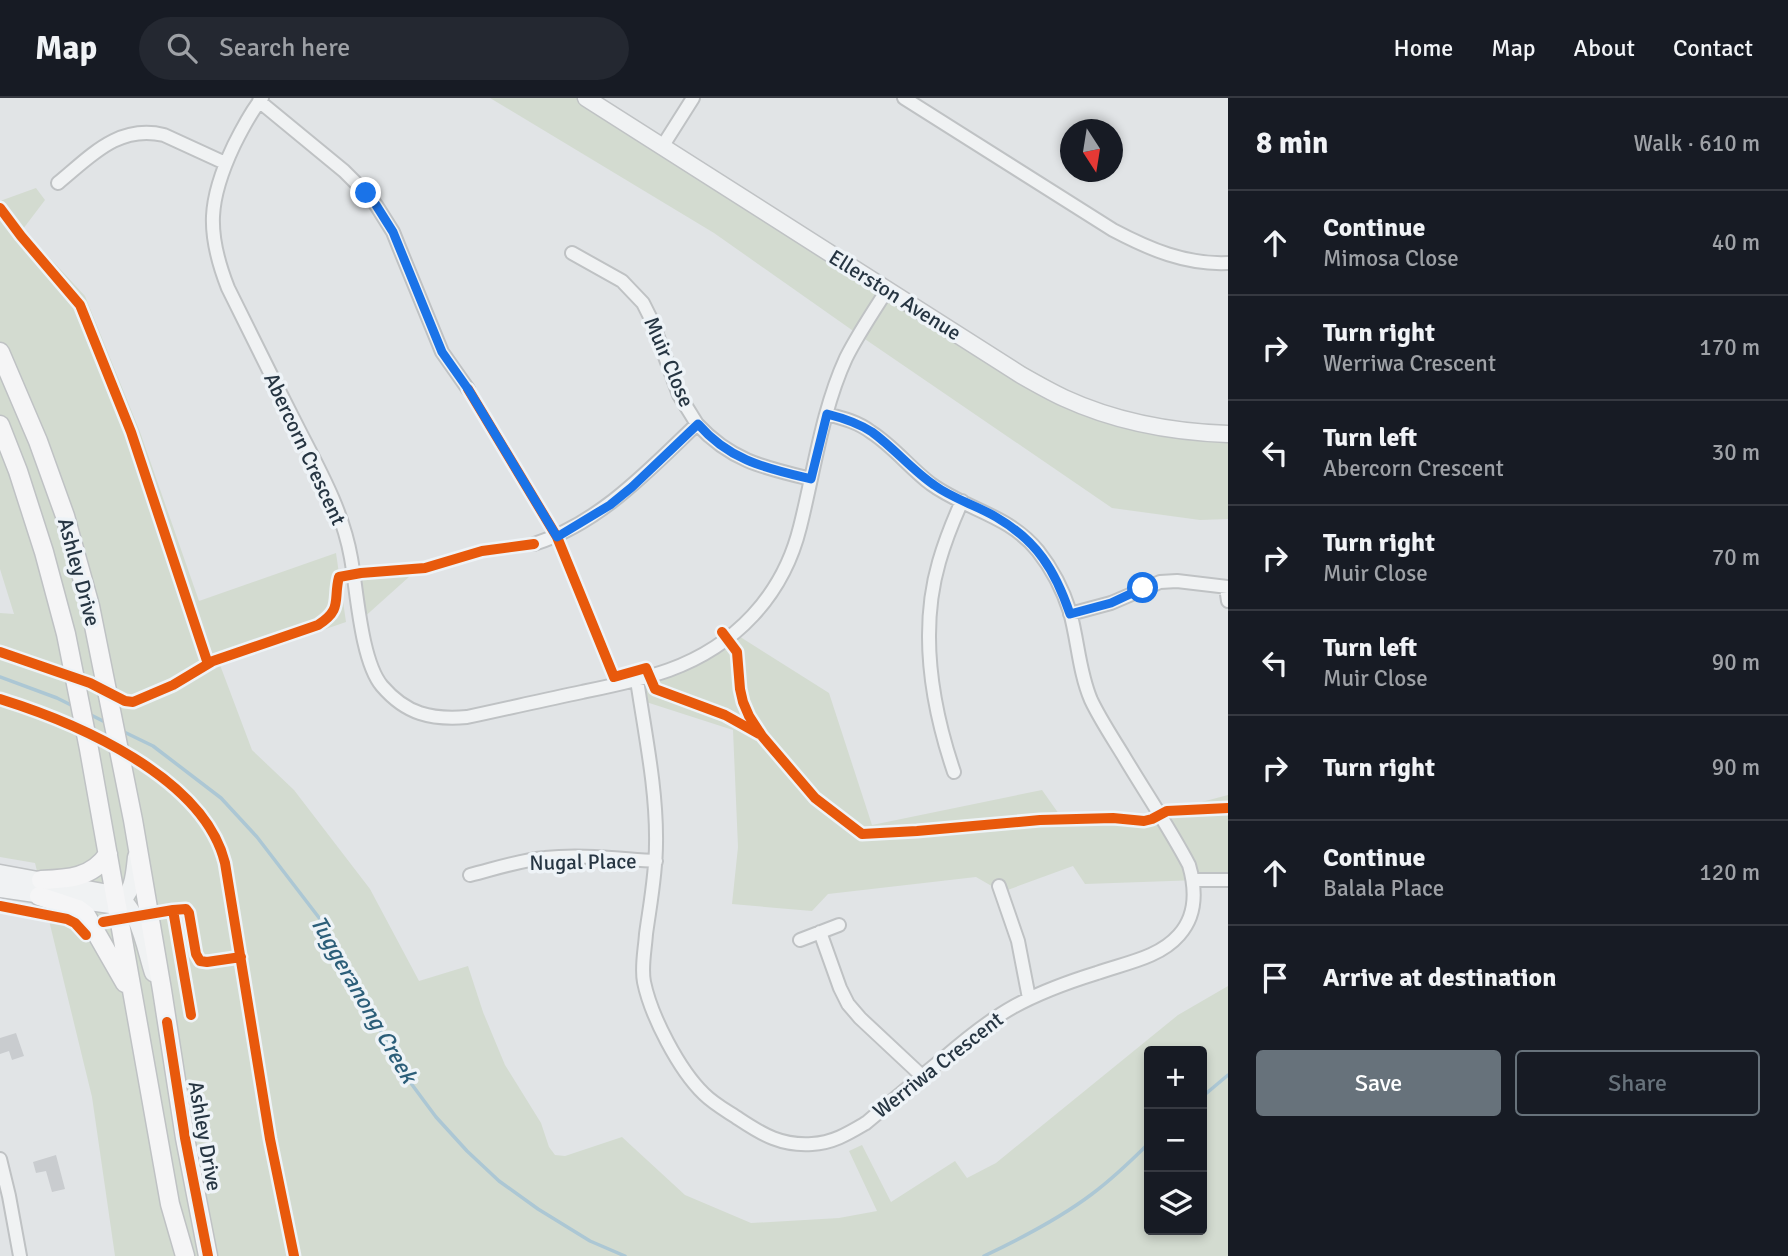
<!DOCTYPE html>
<html lang="en">
<head>
<meta charset="utf-8">
<style>
  :root { --surface:#171b24; --page:#242831; --text:#f1f3f6; --muted:#9ea1a6; --line:#363941; --accent:#67727b }
  body { margin:0; font-family:Signika,sans-serif; background:var(--page); color:var(--text) }
  .controls { position:absolute; right:21px; bottom:21px; display:grid; overflow:hidden; border-radius:7px; box-shadow:0 4px 10px #0003 }
  .controls button { width:63px; height:63px; display:grid; place-items:center; padding:0; border:0; border-bottom:2px solid var(--line); background:var(--surface); color:var(--text); font:35px sans-serif }
  .compass { position:absolute; left:1060px; top:21px; width:63px; height:63px; border-radius:50%; background:var(--surface); box-shadow:0 4px 10px #0003; rotate:168deg }
  .stop { position:absolute; width:21px; height:21px; margin:-16px; border:5px solid #1a73e8; border-radius:50%; background:#fff }
  .stop.end { background:#1a73e8; border-color:#fff; box-shadow:0 2px 7px #0008 }
  .list { margin:0; padding:0; list-style:none }
  h2 { display:flex; justify-content:space-between; align-items:center; height:91px; margin:0; padding:0 28px; font-size:30px }
  h2 small { font-size:23px; font-weight:400; color:var(--muted) }
  .list li { display:grid; grid-template-columns:46px 1fr auto; gap:21px; align-items:center; box-sizing:border-box; height:105px; padding:0 28px; border-top:2px solid var(--line) }
  .list b { display:block; font-size:26px; white-space:nowrap }
  .list p { margin:0; font-size:23px; white-space:nowrap; color:var(--muted) }
  .list em { font-size:23px; font-style:normal; color:var(--muted) }
  .actions { display:flex; gap:14px; padding:21px 28px }
  .actions a { flex:1; padding:16px 0; border:2px solid var(--accent); border-radius:7px; text-align:center; font-size:24px; color:var(--accent) }
  .actions .main { background:var(--accent); color:#fff }
  .icon { flex:none; width:38px; height:38px; fill:none; stroke:currentColor; stroke-width:2; stroke-linecap:round; stroke-linejoin:round }
  .map { position:relative; flex:none; width:1228px; height:1158px; overflow:hidden }
  header { display:flex; align-items:center; gap:42px; box-sizing:border-box; height:98px; padding:0 35px; background:var(--surface); border-bottom:2px solid var(--line) }
  header strong { font-size:33px }
  nav { display:flex; gap:38px; margin-inline-start:auto; font-size:24px }
  .search { width:490px; height:63px; background:var(--page); display:flex; align-items:center; gap:18px; box-sizing:border-box; padding:0 24px; border-radius:38px; color:var(--muted); font-size:26px }
  main { display:flex }
  aside { flex:1; background:var(--surface) }
  .map>svg:first-child { display:block }
  .green { fill:#d3dbd0; fill-rule:evenodd }
  .lines { fill:none; stroke-linecap:round; stroke-linejoin:round }
  .stream { stroke:#acc7d4; stroke-width:3.5 }
  .building { fill:#c9cccf }
  .minor-casing { stroke:#bfc2c4; stroke-width:16 }
  .tertiary-casing { stroke:#bfc2c4; stroke-width:19 }
  .secondary-casing { stroke:#bfc2c4; stroke-width:21 }
  .minor { stroke:#f0f2f3; stroke-width:12 }
  .tertiary { stroke:#f0f2f3; stroke-width:16 }
  .secondary { stroke:#f5f5f6; stroke-width:18 }
  .cycleway-casing { stroke:#eef3f7; stroke-width:15 }
  .cycleway { stroke:#e8590c; stroke-width:10 }
  .route { stroke:#1a73e8; stroke-width:9 }
  .labels { text-anchor:middle; stroke-width:7; stroke-linejoin:round; paint-order:stroke }
  .street-label { font-size:21px; fill:#263542; stroke:#eef3f7 }
  .water-label { font-size:23px; font-style:italic; fill:#2c5e79; stroke:#eef3f7 }
</style>
</head>
<body>
<header>
<strong>Map</strong>
<div class="search"><svg class="icon" aria-label="search" viewBox="0 0 24 24"><circle cx="10" cy="10" r="6"/><path d="M15 15l6 6"/></svg>Search here</div>
<nav><a>Home</a><a>Map</a><a>About</a><a>Contact</a></nav>
</header>
<main>
<div class="map">
<svg width="1228" height="1158" viewBox="0 0 1228 1158">
  <rect width="100%" height="100%" fill="#e1e4e6"/>
  <path class="green" d="M490,0H585L887,192L1116,319L1228,337V421L1200,422L1112,410L859,237L714,135Z
    M36,90L45,102L23,131L85,198L140,334L199,503L336,455L346,524L220,567L252,652L294,692L370,791L419,883L468,868L483,914L505,967L541,1025L549,1049L555,1057L565,1058L622,1039L685,1097L751,1125L839,1120L877,1113L849,1053L862,1047L891,1104L955,1063L967,1080L996,1065L1178,917L1228,888V1158H115L92,999L35,765L0,759V515L14,516L0,471V103ZM1149,953H1202V1132H1149Z
    M417,469L419,476L410,478L361,522L353,472Z
    M734,535L829,595L872,727L1042,692L1059,716L1141,720L1228,697V781L1085,786L1073,768L1002,794L976,779L828,796L812,813L732,806L738,749L733,632L640,602L637,582Z"/>
  <g class="lines">
    <path class="stream" d="M0,579L57,600L73,608
      M89,616L107,625
      M120,632L153,648L221,700L257,739L320,821L345,863L392,955L410,984L436,1019L467,1053L499,1083L538,1111L590,1143L625,1158
      M1202,999L1228,977
      M984,1158C1022,1140 1059,1121 1092,1096C1112,1081 1131,1063 1149,1045"/>
  </g>
  <path class="building" d="M16,935L24,958L12,962L9,953L0,956V940Z
    M56,1057L65,1091L52,1094L46,1073L36,1075L33,1064Z"/>
  <g class="lines">
    <g class="minor-casing">
      <path id="minor" d="M262,0C250,15 242,31 234,47C208,102 206,134 228,190C251,237 275,285 299,332C320,373 343,414 351,460C357,493 361,563 382,588C406,616 431,622 467,619C505,611 543,602 582,594C611,588 641,582 669,572C735,548 783,498 800,429C814,374 822,312 846,260C858,236 873,214 887,192
        M904,0L1113,132C1149,151 1186,167 1228,165
        M259,3L344,73L366,95L376,107L393,134L399,149L442,254L468,291
        M662,49L693,0
        M58,85C90,59 118,26 164,37L225,65
        M572,155L622,183L643,205L652,223L679,297L697,326
        M534,446C600,425 648,373 697,326C731,363 765,370 811,381
        M1226,489L1228,503
        M1070,516L1111,505L1160,484L1177,483L1228,489
        M637,582C645,636 657,692 656,746C656,776 650,807 646,836C645,852 641,869 644,884C651,918 679,972 704,996C714,1006 727,1013 739,1021C763,1037 782,1048 812,1046C833,1045 849,1035 866,1025C892,1003 918,981 944,960C966,941 988,923 1013,909C1040,894 1068,884 1097,875C1125,865 1159,860 1179,837C1197,817 1196,791 1189,767C1169,729 1145,694 1123,657C1112,639 1100,621 1091,602C1079,574 1078,543 1070,514C1063,492 1053,472 1038,453C1009,417 967,412 931,386C910,370 893,348 871,334C858,324 842,320 827,316
        M954,674C931,606 919,533 939,464C945,443 953,423 962,403
        M470,777C494,771 520,762 545,760C581,756 619,761 656,763
        M1194,782H1228
        M999,788L1018,843L1029,900
        M820,834L840,890L848,906L860,920L922,978
        M800,842L839,827
        M0,1061L9,1098L20,1158"/>
    </g>
    <g class="tertiary-casing">
      <path id="tertiary" d="M586,0L1021,277C1035,285 1049,293 1064,300C1116,324 1171,334 1228,336
        M0,775L114,796C139,808 145,851 153,875
        M0,791L117,808C133,795 134,779 136,759"/>
    </g>
    <g class="secondary-casing">
      <path id="secondary" d="M0,254L38,343L65,418L90,508L133,722L162,892L185,1040L208,1158
        M0,327L18,373L44,454L66,536L89,651L170,1106L185,1158
        M41,782C68,781 92,780 108,756
        M39,798L78,811L86,817L125,885"/>
    </g>
    <use href="#minor" class="minor"/>
    <use href="#tertiary" class="tertiary"/>
    <use href="#secondary" class="secondary"/>
    <g class="cycleway-casing">
      <path id="cycleway" d="M0,110L21,138L80,207L131,334L208,566
        M468,291L557,439L614,579L646,570L655,591L725,617L759,636
        M722,534L737,554L740,591L743,604L749,618L762,638L815,700L862,736L917,733L1040,722L1113,720L1144,723L1152,721L1167,713L1228,710
        M0,554L90,585L125,603L133,604L173,587L213,563L318,527C343,511 333,502 339,479L361,475L425,470L482,453L534,446
        M0,601C77,625 204,679 225,765L270,1041L294,1158
        M0,808L67,821L75,825L86,837
        M173,812L191,917
        M103,824L173,812L186,811L189,815L196,856L200,863L207,864L241,859
        M167,924L185,1040L208,1158"/>
    </g>
    <use href="#cycleway" class="cycleway"/>
  </g>
  <g class="lines">
    <path class="route" d="M366,95L376,107L393,134L442,254L468,291L557,439L610,407L632,389L698,326C730,363 766,370 811,381L827,316C843,320 858,325 872,334C894,350 912,372 934,387C953,401 976,407 996,419C1037,443 1055,472 1070,516L1111,505L1143,490"/>
  </g>
  <g class="labels">
    <g class="street-label">
      <text transform="translate(895 197) rotate(32)" y="7">Ellerston Avenue</text>
      <text transform="translate(669 264) rotate(67)" y="7">Muir Close</text>
      <text transform="translate(305 351) rotate(65)" y="7">Abercorn Crescent</text>
      <text transform="translate(79 474) rotate(75)" y="7">Ashley Drive</text>
      <text transform="translate(583 764) rotate(-1)" y="7">Nugal Place</text>
      <text transform="translate(938 967) rotate(-38)" y="7">Werriwa Crescent</text>
      <text transform="translate(205 1038) rotate(80)" y="7">Ashley Drive</text>
    </g>
    <g class="water-label">
      <text transform="translate(364 901) rotate(60)" y="8">Tuggeranong Creek</text>
    </g>
  </g>
</svg>
<div class="controls">
<button>+</button>
<button>−</button>
<button><svg class="icon" aria-label="layers" viewBox="0 0 24 24"><path d="M12 4l9 5-9 5-9-5zM3 14l9 5 9-5"/></svg></button>
</div>
<svg class="compass" viewBox="-18 -18 36 36"><path d="M0-13l5 13h-10z" fill="#e53935"/><path d="M0 13l5-13h-10z" fill="#9ea1a6"/></svg>
<div class="stop" style="left:1143px;top:490px"></div>
<div class="stop end" style="left:366px;top:95px"></div>
</div>
<aside>
<h2>8 min<small>Walk · 610 m</small></h2>
<ul class="list">
<li><svg class="icon" aria-label="ahead" viewBox="0 0 24 24"><path d="M12 20V5M6 11l6-6 6 6"/></svg><div><b>Continue</b><p>Mimosa Close</p></div><em>40 m</em></li>
<li><svg class="icon" aria-label="right" viewBox="0 0 24 24"><path d="M7 20v-9h11M14 6l5 5-5 5"/></svg><div><b>Turn right</b><p>Werriwa Crescent</p></div><em>170 m</em></li>
<li><svg class="icon" aria-label="left" viewBox="0 0 24 24"><path d="M17 20v-9H6M10 6l-5 5 5 5"/></svg><div><b>Turn left</b><p>Abercorn Crescent</p></div><em>30 m</em></li>
<li><svg class="icon" aria-label="right" viewBox="0 0 24 24"><path d="M7 20v-9h11M14 6l5 5-5 5"/></svg><div><b>Turn right</b><p>Muir Close</p></div><em>70 m</em></li>
<li><svg class="icon" aria-label="left" viewBox="0 0 24 24"><path d="M17 20v-9H6M10 6l-5 5 5 5"/></svg><div><b>Turn left</b><p>Muir Close</p></div><em>90 m</em></li>
<li><svg class="icon" aria-label="right" viewBox="0 0 24 24"><path d="M7 20v-9h11M14 6l5 5-5 5"/></svg><div><b>Turn right</b></div><em>90 m</em></li>
<li><svg class="icon" aria-label="ahead" viewBox="0 0 24 24"><path d="M12 20V5M6 11l6-6 6 6"/></svg><div><b>Continue</b><p>Balala Place</p></div><em>120 m</em></li>
<li><svg class="icon" aria-label="arrive" viewBox="0 0 24 24"><path d="M6 21V4h12l-3 4 3 4H6"/></svg><div><b>Arrive at destination</b></div></li>
</ul>
<div class="actions"><a class="main">Save</a><a>Share</a></div>
</aside>
</main>
</body>
</html>
